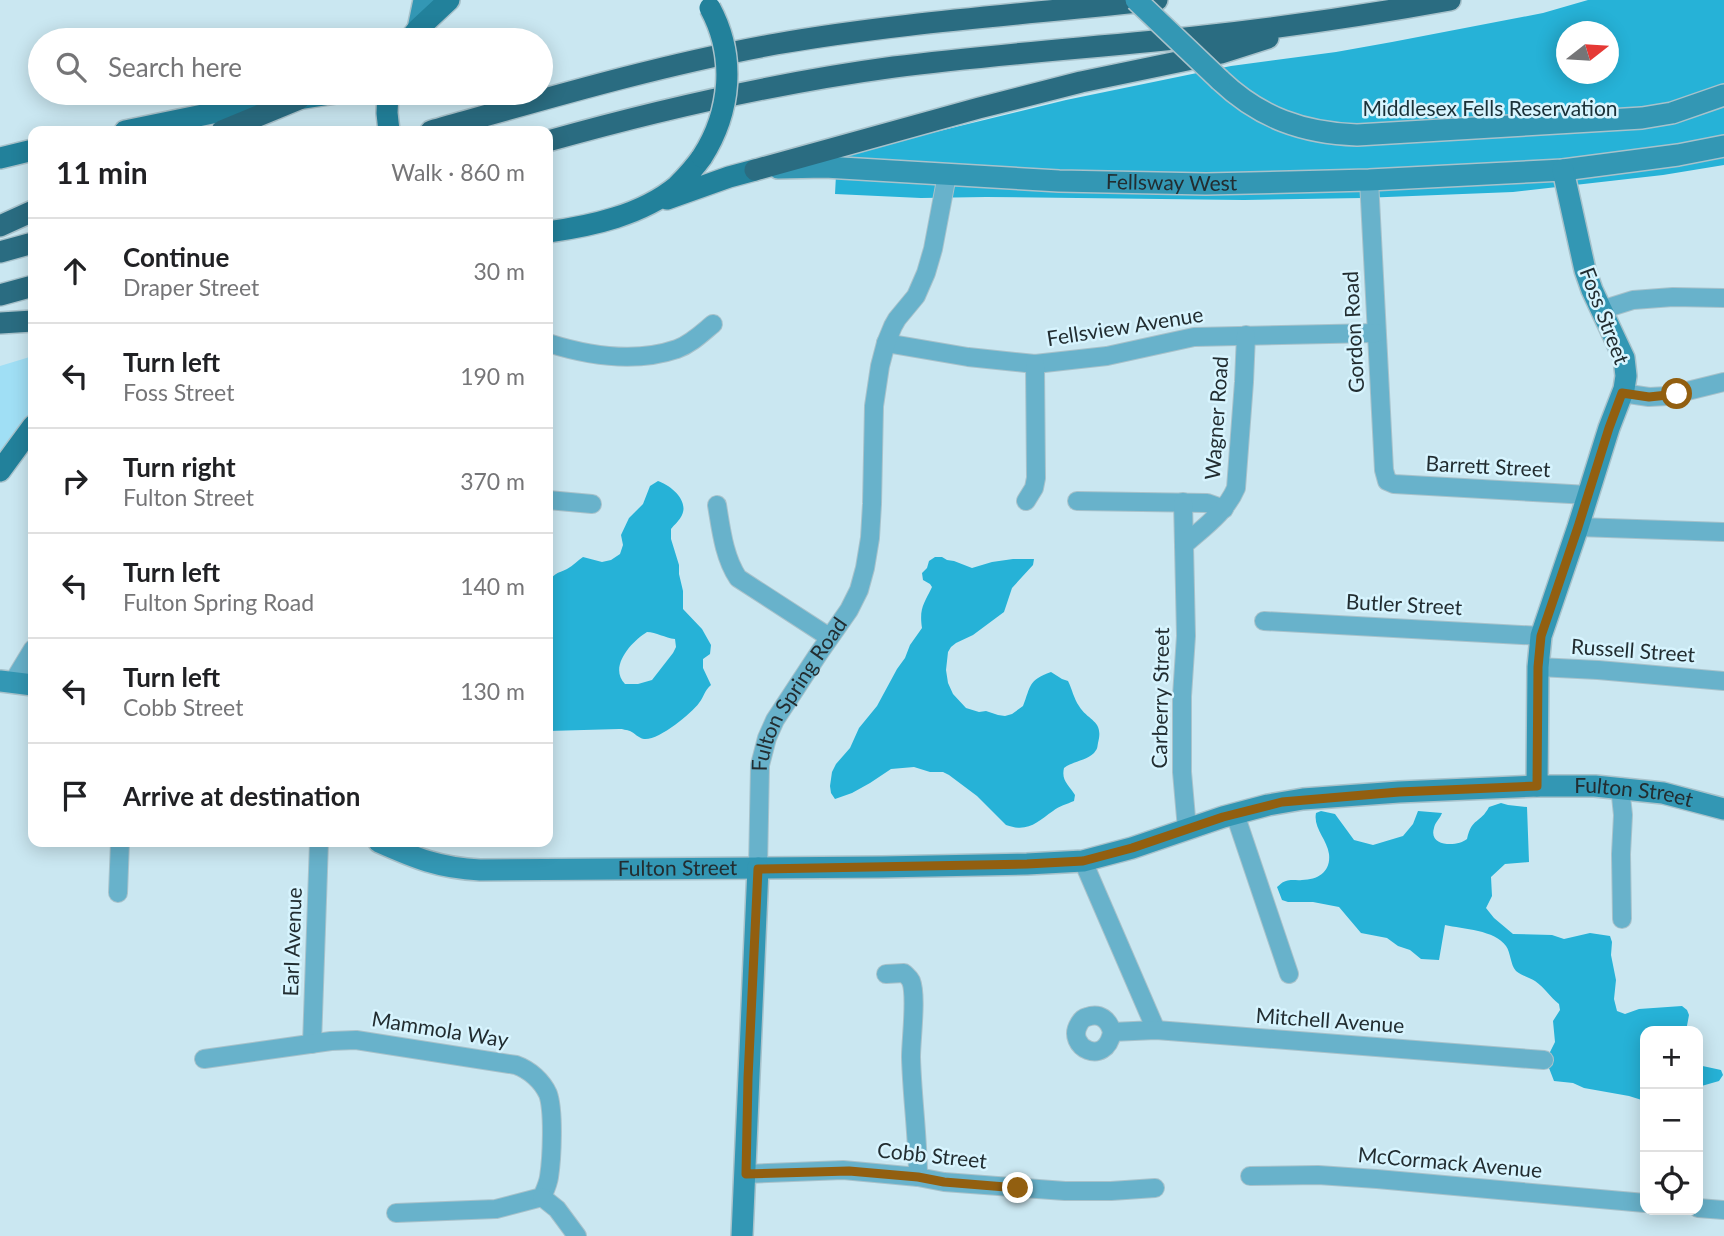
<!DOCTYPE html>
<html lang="en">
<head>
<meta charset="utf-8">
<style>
  :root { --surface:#fff; --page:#f2f2f2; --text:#202124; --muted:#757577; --line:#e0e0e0 }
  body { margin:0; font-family:Lato,sans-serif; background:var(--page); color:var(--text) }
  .controls { position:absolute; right:21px; bottom:21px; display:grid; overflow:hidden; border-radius:14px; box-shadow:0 4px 18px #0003 }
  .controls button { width:63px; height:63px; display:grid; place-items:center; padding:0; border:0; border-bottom:2px solid var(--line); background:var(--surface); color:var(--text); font:35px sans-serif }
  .compass { position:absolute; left:1556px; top:21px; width:63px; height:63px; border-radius:50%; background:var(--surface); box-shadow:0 4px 18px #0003; rotate:73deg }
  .stop { position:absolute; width:21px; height:21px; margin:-16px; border:5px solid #925f10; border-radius:50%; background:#fff }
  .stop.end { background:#925f10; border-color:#fff; box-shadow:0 2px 7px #0008 }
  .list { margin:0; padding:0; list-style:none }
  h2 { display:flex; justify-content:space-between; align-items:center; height:91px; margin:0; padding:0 28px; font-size:30px }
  h2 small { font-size:23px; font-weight:400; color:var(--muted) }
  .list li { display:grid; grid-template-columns:46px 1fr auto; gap:21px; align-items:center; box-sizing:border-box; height:105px; padding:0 28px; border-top:2px solid var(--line) }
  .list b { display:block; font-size:26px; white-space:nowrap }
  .list p { margin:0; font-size:23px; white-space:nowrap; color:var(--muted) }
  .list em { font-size:23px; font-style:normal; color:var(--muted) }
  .icon { flex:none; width:38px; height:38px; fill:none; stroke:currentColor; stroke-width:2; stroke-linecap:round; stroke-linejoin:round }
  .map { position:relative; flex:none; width:1724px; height:1236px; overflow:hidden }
  .search { position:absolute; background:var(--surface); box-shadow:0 4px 18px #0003; left:28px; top:28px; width:525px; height:77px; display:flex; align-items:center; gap:18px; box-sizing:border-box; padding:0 24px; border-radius:38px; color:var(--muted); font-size:26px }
  .panel { position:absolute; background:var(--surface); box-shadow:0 4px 18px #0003; left:28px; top:126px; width:525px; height:721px; border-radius:14px }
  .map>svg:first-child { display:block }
  .green { fill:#a0dff5 }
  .forest { fill:#26b2d7; fill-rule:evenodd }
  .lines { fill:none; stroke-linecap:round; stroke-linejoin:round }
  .street-casing { stroke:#a8c2cb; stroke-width:20 }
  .secondary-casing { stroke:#a8c2cb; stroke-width:24 }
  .primary-casing { stroke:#a8c2cb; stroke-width:24 }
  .highway-casing { stroke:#a8c2cb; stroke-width:24 }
  .street { stroke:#68b2cb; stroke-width:18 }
  .secondary { stroke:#3397b4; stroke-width:21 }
  .primary { stroke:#22819b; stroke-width:21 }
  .highway { stroke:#2a6c81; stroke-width:21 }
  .secondary-bridge-casing { stroke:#a8c2cb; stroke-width:24; stroke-linecap:butt }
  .primary-bridge-casing { stroke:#a8c2cb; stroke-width:24; stroke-linecap:butt }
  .secondary-bridge { stroke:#3397b4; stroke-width:21 }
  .primary-bridge { stroke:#22819b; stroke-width:21 }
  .route { stroke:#925f10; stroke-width:9 }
  .labels { text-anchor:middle; stroke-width:5; stroke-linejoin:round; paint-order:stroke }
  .park-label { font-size:21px; fill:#1b3138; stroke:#d7f4fe }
  .street-label { font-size:21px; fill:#222d31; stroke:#d7f4fe }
</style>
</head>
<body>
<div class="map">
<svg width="1724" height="1236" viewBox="0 0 1724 1236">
  <rect width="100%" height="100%" fill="#cae7f1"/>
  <path class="green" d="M33,356V412L8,442L0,454V366Z"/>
  <path class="forest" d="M1588,0H1724V165L1663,175L1513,192L1362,198L1244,200L986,197L921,198L835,194L837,156L1066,100L1231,66L1336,52L1392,42L1543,13ZM1566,32H1608V74H1566Z
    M658,481C670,485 689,500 682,515C680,520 674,525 671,529V539L679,565V574L683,591V609L702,629L711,645L710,654L703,659V668L711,685C704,691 704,697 699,703C691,714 658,741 644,739C638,738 635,733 630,731C628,730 621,729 619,729L548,731V584C552,574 558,573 567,569C573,566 578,560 583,557L602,562L611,560L620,554L623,545L621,535L629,518L643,504L650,486ZM647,632C656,632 665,638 675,639L676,647L673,653L652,680L638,684H625C608,667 632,641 647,632Z
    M935,557H942L947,560L954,561L972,568L992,562L1013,559H1034L1033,565L1012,588L1004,612L973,635L956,643L951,647L948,652L946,670L948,683L953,694L966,708L979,712L986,711L998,715L1005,716L1012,714L1023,706C1031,686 1028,680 1051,672L1062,679L1068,681C1072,689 1074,699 1079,706C1089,722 1104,720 1098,743C1097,748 1098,748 1094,753C1086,761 1073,761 1064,768C1061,781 1069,785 1075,795L1074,801C1067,804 1059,806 1053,811C1037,822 1028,833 1006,825L977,796L949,775L943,772H930L914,767L891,769L870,783L852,793L835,799L831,793L830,786L832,772L836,764L850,748L859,728L877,706L897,669L905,658L910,645L922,628C919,608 924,604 932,587L930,584L923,580L922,573L927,568L929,561Z
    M1501,803L1508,805L1527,807L1529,862L1505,864L1491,877L1492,896L1486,908L1494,918L1513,934L1552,935L1564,939L1590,933L1610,936L1612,942L1611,955L1616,980L1614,999L1617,1011L1625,1014L1639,1009L1682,1006L1687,1010L1689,1015L1686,1031H1645V1101L1629,1096L1584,1088L1573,1083L1554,1081L1549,1068V1054L1555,1042L1553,1021L1560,1010L1559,1004C1550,997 1545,988 1535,981C1529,977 1522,976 1516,971C1510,964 1511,953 1506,946C1495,930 1463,929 1445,925L1439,960L1421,959L1410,950L1398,946L1387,938L1361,933L1339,907L1313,902H1288L1282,900L1277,887C1281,884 1282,882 1286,881C1292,879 1297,881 1302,880C1319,880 1331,871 1329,854C1327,839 1313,828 1316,813L1321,811L1335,814L1354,840L1373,845L1403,836L1413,824L1418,811L1442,813C1440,819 1435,822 1434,828C1428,847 1458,847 1467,839C1472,817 1480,824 1489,807Z
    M1698,1065L1721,1070L1723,1075L1719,1081L1698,1087Z"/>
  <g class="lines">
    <g class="street-casing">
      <g id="street">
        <path d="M1369,180L1384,470L1387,481L1394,484L1588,495"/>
        <path d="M1601,310L1633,300L1673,297L1724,298"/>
        <path d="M548,343C589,356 636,363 677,349C691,344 702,333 713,324"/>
        <path d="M886,343L968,357L1035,364L1107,356L1194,337L1376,333"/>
        <path d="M1622,393L1649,397L1667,396L1724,382"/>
        <path d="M548,500L592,504"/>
        <path d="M1026,501L1034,488L1036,478L1035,364"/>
        <path d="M1077,501L1207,503L1224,509"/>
        <path d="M1183,502L1184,545"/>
        <path d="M717,505C721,529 724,557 738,578L829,637"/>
        <path d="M1578,527L1724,532"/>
        <path d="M1264,621L1541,636"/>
        <path d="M1538,667L1598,670L1724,681"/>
        <path d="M13,682L33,649"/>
        <path d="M1620,787L1623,815L1621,854L1622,919"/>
        <path d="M1235,814L1289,974"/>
        <path d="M1187,829L1182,772V696L1186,636L1184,545C1203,528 1226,512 1236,488L1244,382L1246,335"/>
        <path d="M1083,861L1156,1030"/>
        <path id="s1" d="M758,868L760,765L767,738L775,720L819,653L849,610L859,590L865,568L870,538L872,504L874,406L880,366L886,343L893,326L897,319L916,296L926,273L933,249L947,175"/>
        <path d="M118,893L120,842"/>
        <path d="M886,974L904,973C907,976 909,977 911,981C917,996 911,1039 911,1057C912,1097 918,1137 918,1177"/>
        <path d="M1112,1032C1106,1068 1065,1047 1079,1024C1081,1020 1083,1018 1087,1017C1100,1012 1109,1020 1112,1032L1156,1030L1544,1060"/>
        <path d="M312,1044L319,842"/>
        <path d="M204,1059L331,1041L356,1040L516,1065C530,1070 542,1081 548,1094C554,1111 552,1158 549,1177C548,1184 545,1190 542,1197L496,1209L396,1213"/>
        <path d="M746,1174L843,1170L918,1177L944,1182L1065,1191H1111L1155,1188"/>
        <path d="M1250,1176L1318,1175L1377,1179L1645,1203"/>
        <path d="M542,1197L557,1209L577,1236"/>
        <path d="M1698,1208L1724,1210"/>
      </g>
    </g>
    <g class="secondary-casing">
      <g id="secondary">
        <path d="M418,29L424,0"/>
        <path d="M1220,80C1260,118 1303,133 1357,135L1642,118L1672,113L1724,95"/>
        <path id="s2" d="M778,168L825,167L1059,181L1206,184L1369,180L1563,170L1678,155L1724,146"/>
        <path d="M0,681L33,685"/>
        <path d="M1537,786L1538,667L1541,636L1578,527L1609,428L1624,389L1626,376L1624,358L1592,290L1585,270L1563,170"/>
        <path id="s3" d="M379,842C415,858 439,868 480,870L882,867L1027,864L1083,861L1132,848L1223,817L1268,805L1303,799L1399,792L1537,786H1595L1663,793L1724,809"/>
        <path d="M742,1236L758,868"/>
      </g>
    </g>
    <g class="primary-casing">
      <path id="primary" d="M409,40L418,29L449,0
        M388,93L387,113L389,131
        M125,131L232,109L336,93
        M0,158L33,150
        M667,199L729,177L755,170
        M548,232C591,226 642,215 677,186C686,177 695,167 702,157
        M0,471L33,426"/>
    </g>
    <g class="highway-casing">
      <path id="highway" d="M222,131L299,99
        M431,131C545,99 659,65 776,44C902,22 1030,14 1157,0
        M548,141C662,109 776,83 894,67C997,54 1101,47 1204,36C1286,27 1368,15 1450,0
        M755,170L979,108L1081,82L1221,53L1268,38
        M0,226L33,211
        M0,252L33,243
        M0,295L33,286
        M0,323L33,321"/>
    </g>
    <use href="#street" class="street"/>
    <use href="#secondary" class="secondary"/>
    <use href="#primary" class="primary"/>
    <use href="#highway" class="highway"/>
    <g class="secondary-bridge-casing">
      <path id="secondary-bridge" d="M1136,0L1220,80"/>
    </g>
    <g class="primary-bridge-casing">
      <path id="primary-bridge" d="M702,157C731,112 736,56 710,8"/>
    </g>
    <use href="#secondary-bridge" class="secondary-bridge"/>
    <use href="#primary-bridge" class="primary-bridge"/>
  </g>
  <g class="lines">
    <path class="route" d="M1018,1188L944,1182L918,1177L849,1171L746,1174L748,1078L758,869L1027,864L1083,861L1132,848L1223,817L1282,802L1399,792L1537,786L1538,667L1541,636L1578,527L1609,428L1622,393L1649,397L1677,394"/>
  </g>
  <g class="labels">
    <g class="park-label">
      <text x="1490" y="116">Middlesex Fells Reservation</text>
    </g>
    <g class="street-label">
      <text dy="7" stroke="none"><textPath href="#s2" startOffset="394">Fellsway West</textPath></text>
      <text transform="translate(1604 316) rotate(69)" y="7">Foss Street</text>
      <text transform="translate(1125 327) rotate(-9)" y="7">Fellsview Avenue</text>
      <text transform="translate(1354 332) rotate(-93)" y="7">Gordon Road</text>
      <text transform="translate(1217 418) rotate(-86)" y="7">Wagner Road</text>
      <text transform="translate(1488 467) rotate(3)" y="7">Barrett Street</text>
      <text transform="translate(1404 605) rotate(3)" y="7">Butler Street</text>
      <text transform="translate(1633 651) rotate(4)" y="7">Russell Street</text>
      <text dy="7" stroke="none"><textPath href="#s1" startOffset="184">Fulton Spring Road</textPath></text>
      <text transform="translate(1161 698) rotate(-89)" y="7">Carberry Street</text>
      <text dy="7" stroke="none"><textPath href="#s3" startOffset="1269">Fulton Street</textPath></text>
      <text dy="7" stroke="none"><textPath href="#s3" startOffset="303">Fulton Street</textPath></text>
      <text transform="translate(293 942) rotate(-88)" y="7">Earl Avenue</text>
      <text transform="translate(1330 1021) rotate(4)" y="7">Mitchell Avenue</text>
      <text transform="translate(440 1030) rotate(9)" y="7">Mammola Way</text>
      <text transform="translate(932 1156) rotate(6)" y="7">Cobb Street</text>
      <text transform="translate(1450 1163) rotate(5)" y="7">McCormack Avenue</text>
    </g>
  </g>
</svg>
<div class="controls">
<button>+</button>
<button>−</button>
<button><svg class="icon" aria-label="locate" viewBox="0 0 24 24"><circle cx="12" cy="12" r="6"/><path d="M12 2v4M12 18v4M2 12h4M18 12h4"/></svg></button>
</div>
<svg class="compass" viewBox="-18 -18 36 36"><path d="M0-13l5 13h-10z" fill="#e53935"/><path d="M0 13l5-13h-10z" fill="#757577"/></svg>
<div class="stop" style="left:1677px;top:394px"></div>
<div class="stop end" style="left:1018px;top:1188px"></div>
<div class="search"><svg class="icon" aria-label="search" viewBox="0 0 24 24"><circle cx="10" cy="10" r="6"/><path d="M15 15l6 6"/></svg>Search here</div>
<section class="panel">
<h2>11 min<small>Walk · 860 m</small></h2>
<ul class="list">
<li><svg class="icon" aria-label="ahead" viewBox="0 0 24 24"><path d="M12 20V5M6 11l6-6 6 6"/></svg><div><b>Continue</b><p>Draper Street</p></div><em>30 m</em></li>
<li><svg class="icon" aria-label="left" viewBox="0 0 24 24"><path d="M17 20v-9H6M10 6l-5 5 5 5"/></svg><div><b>Turn left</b><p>Foss Street</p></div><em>190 m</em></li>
<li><svg class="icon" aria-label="right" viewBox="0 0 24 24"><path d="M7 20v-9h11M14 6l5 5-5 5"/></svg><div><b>Turn right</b><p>Fulton Street</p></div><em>370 m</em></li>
<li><svg class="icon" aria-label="left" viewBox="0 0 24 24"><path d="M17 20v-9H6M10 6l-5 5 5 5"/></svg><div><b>Turn left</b><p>Fulton Spring Road</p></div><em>140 m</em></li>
<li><svg class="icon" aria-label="left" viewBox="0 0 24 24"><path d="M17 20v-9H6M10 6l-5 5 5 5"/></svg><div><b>Turn left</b><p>Cobb Street</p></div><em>130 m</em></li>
<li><svg class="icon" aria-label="arrive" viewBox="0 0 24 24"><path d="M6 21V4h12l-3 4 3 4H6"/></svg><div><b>Arrive at destination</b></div></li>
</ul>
</section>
</div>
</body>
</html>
